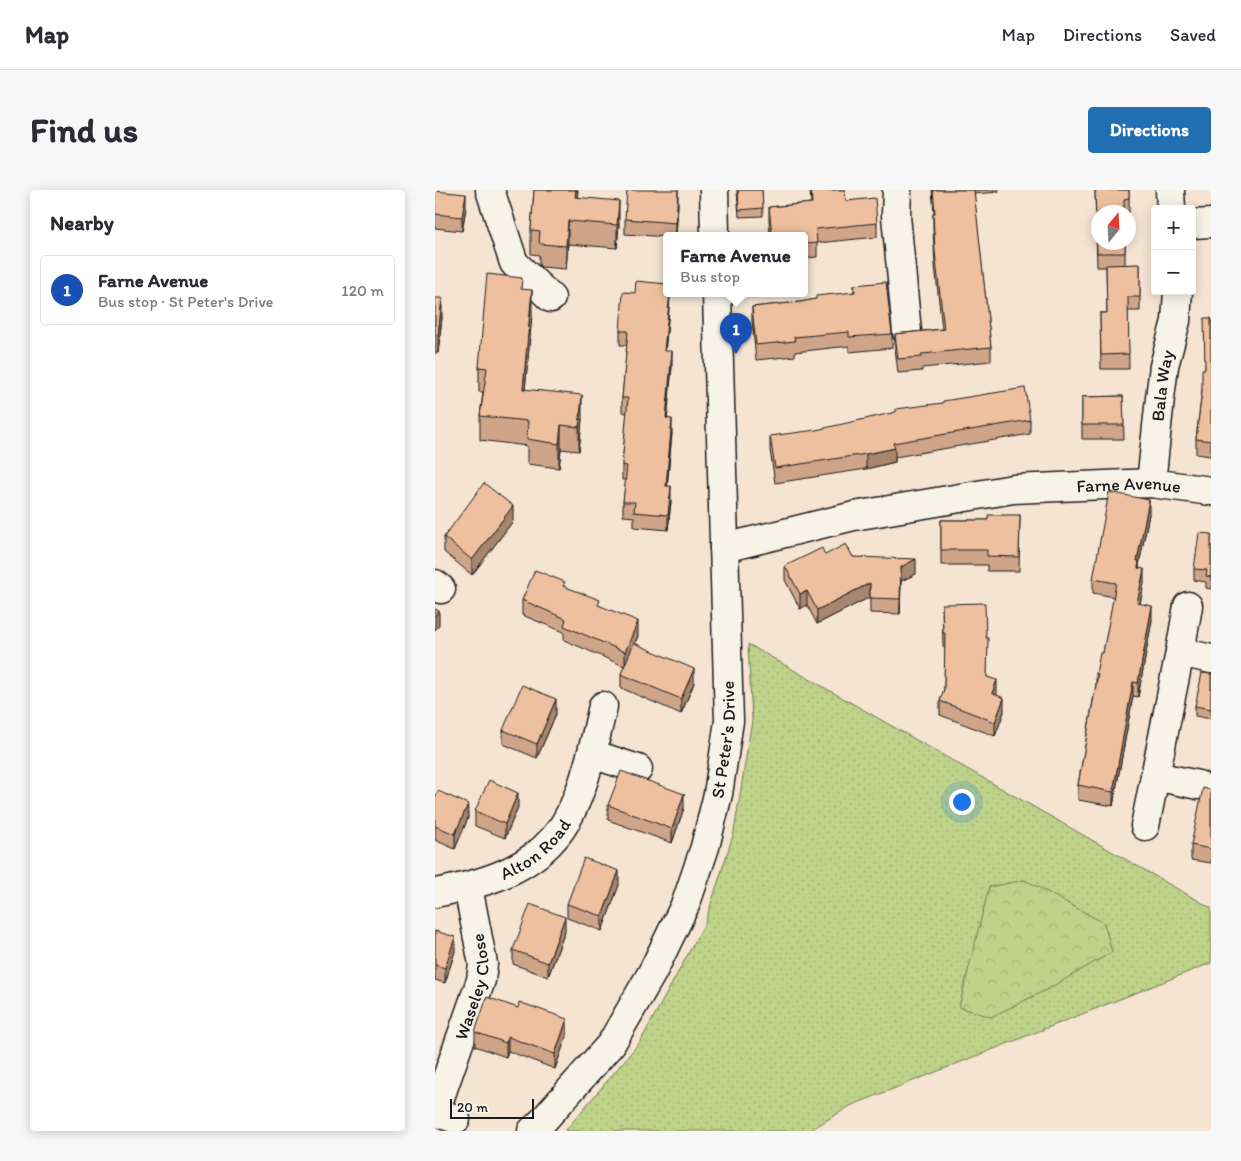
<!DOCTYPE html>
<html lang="en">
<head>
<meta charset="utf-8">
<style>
  :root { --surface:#fff; --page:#f7f7f7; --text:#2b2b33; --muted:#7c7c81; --line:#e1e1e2; --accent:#1f6fb2 }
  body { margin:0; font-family:Itim,sans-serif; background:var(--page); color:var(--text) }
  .controls { position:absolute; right:15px; top:15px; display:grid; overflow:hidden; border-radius:5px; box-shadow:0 2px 12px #0003 }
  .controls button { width:45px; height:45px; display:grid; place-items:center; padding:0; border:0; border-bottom:1px solid var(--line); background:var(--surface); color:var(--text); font:25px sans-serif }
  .compass { position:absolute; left:656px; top:15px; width:45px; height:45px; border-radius:50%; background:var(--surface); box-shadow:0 2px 12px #0003; rotate:18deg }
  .scale { position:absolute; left:15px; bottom:12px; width:84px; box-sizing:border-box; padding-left:5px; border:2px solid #1c1c1c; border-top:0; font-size:14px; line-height:18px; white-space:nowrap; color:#1c1c1c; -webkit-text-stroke:4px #f7f3e8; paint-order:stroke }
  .you { position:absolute; left:526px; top:611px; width:18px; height:18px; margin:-12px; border:4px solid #fff; border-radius:50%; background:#1a73e8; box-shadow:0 0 0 8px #1a73e833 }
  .badge { display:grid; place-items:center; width:32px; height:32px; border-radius:50%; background:var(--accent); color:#fff; font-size:16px; font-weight:700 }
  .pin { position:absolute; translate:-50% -41px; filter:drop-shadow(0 1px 2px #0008) }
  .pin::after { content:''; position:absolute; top:26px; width:18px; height:15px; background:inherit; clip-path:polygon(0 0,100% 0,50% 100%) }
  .popup { position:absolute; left:228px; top:42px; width:145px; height:65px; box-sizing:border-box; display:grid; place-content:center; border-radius:5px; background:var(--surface); filter:drop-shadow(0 1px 4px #0005); font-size:16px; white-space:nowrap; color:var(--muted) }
  .popup b { font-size:19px; color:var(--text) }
  .popup::after { content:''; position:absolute; left:50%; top:100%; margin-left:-10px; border:10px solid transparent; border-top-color:var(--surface) }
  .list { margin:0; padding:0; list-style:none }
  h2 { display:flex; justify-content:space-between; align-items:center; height:65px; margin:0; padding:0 20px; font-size:21px }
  h2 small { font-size:16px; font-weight:400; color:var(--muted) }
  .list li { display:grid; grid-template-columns:32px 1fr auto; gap:15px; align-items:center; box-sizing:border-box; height:70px; margin:0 10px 10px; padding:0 10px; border:1px solid var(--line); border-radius:5px }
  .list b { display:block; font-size:19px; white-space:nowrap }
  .list p { margin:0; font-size:16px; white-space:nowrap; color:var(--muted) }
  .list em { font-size:16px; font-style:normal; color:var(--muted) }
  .map { position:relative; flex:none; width:776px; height:941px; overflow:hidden; border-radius:5px }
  header { display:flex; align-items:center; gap:30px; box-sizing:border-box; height:70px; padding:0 25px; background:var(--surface); border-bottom:1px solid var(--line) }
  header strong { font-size:24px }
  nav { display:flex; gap:28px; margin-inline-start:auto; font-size:18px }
  .intro { display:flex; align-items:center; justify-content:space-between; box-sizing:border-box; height:120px; padding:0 30px }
  h1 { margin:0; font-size:35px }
  .button { padding:12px 22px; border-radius:5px; background:var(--accent); color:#fff; font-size:18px; font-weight:700 }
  main { display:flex; gap:30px; padding:0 30px }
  aside { flex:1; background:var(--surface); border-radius:5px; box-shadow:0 2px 12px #0003 }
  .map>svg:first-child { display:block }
  .grass { fill:url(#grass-dots); stroke:#6d7852 }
  .park { fill:url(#park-crowns); stroke:#6d7852 }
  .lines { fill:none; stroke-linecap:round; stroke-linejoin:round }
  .minor-casing { stroke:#1c1c1c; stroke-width:31 }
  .tertiary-casing { stroke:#1c1c1c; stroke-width:31 }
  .minor { stroke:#f7f3e8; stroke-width:28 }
  .tertiary { stroke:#f7f3e8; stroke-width:28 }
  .wall { fill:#cea589; stroke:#1c1c1c }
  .shaded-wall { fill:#a7866f; stroke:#1c1c1c }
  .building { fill:#efc09f; stroke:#1c1c1c }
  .labels { text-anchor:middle; stroke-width:4; stroke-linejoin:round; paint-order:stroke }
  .street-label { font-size:18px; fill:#1c1c1c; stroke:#f7f3e8 }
</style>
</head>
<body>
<header>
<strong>Map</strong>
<nav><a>Map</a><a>Directions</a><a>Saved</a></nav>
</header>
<div class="intro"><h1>Find us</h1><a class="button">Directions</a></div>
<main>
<aside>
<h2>Nearby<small></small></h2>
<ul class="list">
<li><span class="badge" style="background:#1a4fb4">1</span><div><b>Farne Avenue</b><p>Bus stop · St Peter's Drive</p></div><em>120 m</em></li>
</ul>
</aside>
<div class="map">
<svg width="776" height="941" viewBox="0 0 776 941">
  <defs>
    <pattern id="grass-dots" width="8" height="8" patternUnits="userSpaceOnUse" patternTransform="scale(1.25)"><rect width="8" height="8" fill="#bed389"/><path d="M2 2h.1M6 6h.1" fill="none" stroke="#a3b576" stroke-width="1.8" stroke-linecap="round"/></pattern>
    <pattern id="park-crowns" width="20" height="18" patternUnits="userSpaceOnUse" patternTransform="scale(1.25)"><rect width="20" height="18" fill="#bed389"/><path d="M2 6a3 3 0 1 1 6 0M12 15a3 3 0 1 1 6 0" fill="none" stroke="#a3b576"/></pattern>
  </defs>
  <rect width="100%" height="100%" fill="#f5e4d2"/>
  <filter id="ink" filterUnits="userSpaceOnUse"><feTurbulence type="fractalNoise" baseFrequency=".02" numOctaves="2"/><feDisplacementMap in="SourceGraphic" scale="10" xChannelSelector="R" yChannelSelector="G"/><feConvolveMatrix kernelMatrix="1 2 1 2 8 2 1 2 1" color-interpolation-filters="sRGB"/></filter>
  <g filter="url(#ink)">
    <path class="grass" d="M313,454L776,718V773L415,916L374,941H130L205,852L270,733L299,642L317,530Z"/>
    <path class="park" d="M590,690L669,733L677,762L615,798L556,827L524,817L554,697Z"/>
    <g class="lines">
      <g class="minor-casing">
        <g id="minor">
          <path d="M55,0L79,73L116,108"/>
          <path d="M462,0L461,26L472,142"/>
          <path d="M735,0L736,19"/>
          <path d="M757,34L776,33"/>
          <path id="s1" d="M716,293L725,208L729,176L741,131L743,101"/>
          <path id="s2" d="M289,358L419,326L578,299L716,293L776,301"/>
          <path d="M0,394L6,399"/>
          <path d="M745,462L753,416"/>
          <path d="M157,564L203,579"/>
          <path d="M720,586L763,595"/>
          <path d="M710,636L745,462L776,469"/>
          <path id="s3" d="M0,703C43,695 89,683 119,648C146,618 159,555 168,516"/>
          <path id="s4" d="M21,929L0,922L46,790L48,774L33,697"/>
        </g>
      </g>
      <g class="tertiary-casing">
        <g id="tertiary">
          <path d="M279,0L280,45"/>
          <path id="s5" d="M97,941L106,933L176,854L218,781L251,713L270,657L283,604L294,531L282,103"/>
        </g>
      </g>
      <use href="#minor" class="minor"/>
      <use href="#tertiary" class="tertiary"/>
    </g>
    <path class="wall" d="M99,0H143L142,8L184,34L182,58L133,54L131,79L106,77L104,75V65L96,64V40Z
      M302,0H327L328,26L304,27Z
      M375,0H410L411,11L442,33V47L382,53V67L370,68V45H335L334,31V17L376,13Z
      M497,0H564V2L539,4L556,157V171L487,178V181L463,183L460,158V144L507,139L500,76L498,38V24L499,23Z
      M660,0H694V23L664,22L690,52V75L705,74V121H693L694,179H666L665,123H672L671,77H662Z
      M0,1L31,18L27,41L0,38Z
      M243,14L241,45H232V47L190,44V29Z
      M419,95L457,144V158L414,162V156L360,162V166L321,170L317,131V117L365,112L419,102Z
      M87,99L97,125L90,199L147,229L144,261L126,259L124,278L92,274V256L45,250V226L48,202H44V177Z
      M200,103H235L230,161L237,176L232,228L237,243L232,296L236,311L233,340L199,337V327L188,326V312L191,290H187V275L192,223L187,222V208L192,155H185V141Z
      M0,108L7,127L3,163H0Z
      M776,128V266L761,264V249Z
      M688,206L689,249H647V207Z
      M595,230V244L460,267V272L431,279L340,293L335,260V246Z
      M714,324L704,375V378L709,393L705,414L717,430L703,507L698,506L678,616L643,610V595L661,494V484L668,463L679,407L658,403V389Z
      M585,325L584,381H552V375H506V330H553Z
      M78,331L37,385L9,362V347Z
      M776,344V399L771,398V392L759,390V379Z
      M390,365L418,367L481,384L466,391L465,424L435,423V407L382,434L372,415L365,419L350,390V376Z
      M130,397L165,416L203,446L200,453L259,493L246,524L186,498V484L189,476L129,450V442L87,425V410Z
      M507,414L551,448L552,487L569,522L560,546L505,525V511L509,499L510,457H508Z
      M776,484V529L760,526V516Z
      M121,524L102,568L68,554V540Z
      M776,600V673L756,670V655Z
      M0,608L33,628L20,659L0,650Z
      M173,615L249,618L237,653L173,630Z
      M83,617L70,648L40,636V621Z
      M184,695L167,741L132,728V714Z
      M0,741L20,761L10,793L0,790Z
      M130,741L113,787L78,774V760Z
      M40,842L132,844L120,879L73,861L71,867L40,856Z"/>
    <path class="shaded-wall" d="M141,0H143L140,31V7Z
      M243,0V14L241,45V33Z
      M31,4V18L27,41V27Z
      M184,11V34L182,58V35Z
      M133,31V54L131,79V56Z
      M97,100V125L88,223V199Z
      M235,103V109L229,175V161Z
      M7,108V127L3,163V145Z
      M237,161V176L231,243V228Z
      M147,205V229L144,261V237Z
      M237,229V243L231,310V296Z
      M126,235V259L124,278V254Z
      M460,258V272L431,279V264Z
      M236,296V311L233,340V325Z
      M714,310V324L704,375V386L702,371Z
      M78,316V331L37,385V370Z
      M481,369V384L466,391L465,424L466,377Z
      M709,379V393L702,428V413Z
      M435,393V407L382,434V420Z
      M372,401V415L365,419V404Z
      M717,416V430L703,507V493Z
      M4,421V436L0,440V426Z
      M203,431V446L190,476V462Z
      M259,479V493L246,524V509Z
      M562,490V505L557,518V503Z
      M698,492V506L678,616V602Z
      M569,508V522L560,546V532Z
      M121,509V524L102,568V554Z
      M83,603V617L70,648V634Z
      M249,604V618L237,653V639Z
      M33,614V628L20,659V644Z
      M184,681V695L167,741V726Z
      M130,727V741L113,787V773Z
      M20,747V761L10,793V778Z
      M132,829V844L120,879V864Z
      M73,847V861L71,867V853Z"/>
    <path class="building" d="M99,0H141L140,7L184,11L182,35L133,31L131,56L106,54L104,52L105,41L96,40Z
      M192,0H243L241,33L190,29Z
      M303,0H327L328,18L304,20Z
      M376,0H410L411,11L440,8L442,33L381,39L382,53L370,54V45H337L334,17L377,13Z
      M498,0H539L556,157L487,164V167L463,169L460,144L509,139L500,62L498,24L500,23Z
      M660,0H694V8L689,9V22H664V52H690V63H662Z
      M0,1L31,4L27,27L0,24Z
      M705,74V107H693L694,164L666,165L665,123H672L671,75Z
      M52,84L87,88L86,99L97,100L88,199L147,205L144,237L126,235L124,254L92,249L93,231L45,226L52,178L44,177Z
      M201,91L232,94V103H235L229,161H237L231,228L237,229L231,296H236L233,325L199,322L200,312H188L192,276L187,275L193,208H187L193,141H185L188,102L200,103Z
      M451,92L457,144L414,147V142L359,147L360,151L321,155L317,117L365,112L381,109V106L420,102L419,95Z
      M0,108H7L3,145H0Z
      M769,128H776V251L761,249L767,201V179H770Z
      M590,198L595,230L458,253L460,258L431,264L340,278L335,246L381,240L461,222V219L508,213V211Z
      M688,206L689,235H647V207Z
      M49,293L78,316L37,370L9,347Z
      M674,302L714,310L702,371H704L703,378L709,379L702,413L717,416L703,493L698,492L678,602L643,595L663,484H661L665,463H668L681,393L658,389Z
      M553,325H585L584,367L552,366V360H506V330H553Z
      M764,343L776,344V387L771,386L772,380L759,379Z
      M411,354L418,367L481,369L466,377L465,409L435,408V393L382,420L372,401L365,404L350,376L387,358L390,365Z
      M100,380L130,392L128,396L165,410L163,415L203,431L190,462L129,436L131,429L87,410Z
      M550,413L551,448H553L552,487L562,490L557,503L569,508L560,532L505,511L509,499L510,443H508L507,414Z
      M0,419L4,421L0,426Z
      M199,453L259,479L246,509L186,484Z
      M767,483L776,484V519L760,516Z
      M87,495L121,509L102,554L68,540Z
      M186,581L249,604L237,639L173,615Z
      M54,590L83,603L70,634L40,621Z
      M768,598L776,600V659L756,655Z
      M3,601L33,614L20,644L0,636V608Z
      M149,668L184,681L167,726L132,714Z
      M95,714L130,727L113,773L78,760Z
      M0,741L20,747L10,778L0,775Z
      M52,807L83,818L84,812L132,829L120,864L73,847L71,853L40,842Z"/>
  </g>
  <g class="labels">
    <g class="street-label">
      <text dy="6" stroke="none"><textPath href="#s1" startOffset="98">Bala Way</textPath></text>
      <text dy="6" stroke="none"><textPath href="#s2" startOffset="411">Farne Avenue</textPath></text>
      <text dy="6" stroke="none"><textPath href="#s5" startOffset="446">St Peter's Drive</textPath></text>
      <text dy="6" stroke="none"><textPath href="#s3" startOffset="112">Alton Road</textPath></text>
      <text dy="6" stroke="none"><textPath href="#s4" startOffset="154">Waseley Close</textPath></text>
    </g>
  </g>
</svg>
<div class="controls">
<button>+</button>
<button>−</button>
</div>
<svg class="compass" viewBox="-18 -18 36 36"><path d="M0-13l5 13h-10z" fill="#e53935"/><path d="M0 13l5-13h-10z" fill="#7c7c81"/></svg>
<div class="scale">20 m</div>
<div class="you"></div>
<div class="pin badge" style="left:301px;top:164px;background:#1a4fb4">1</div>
<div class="popup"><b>Farne Avenue</b>Bus stop</div>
</div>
</main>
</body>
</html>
